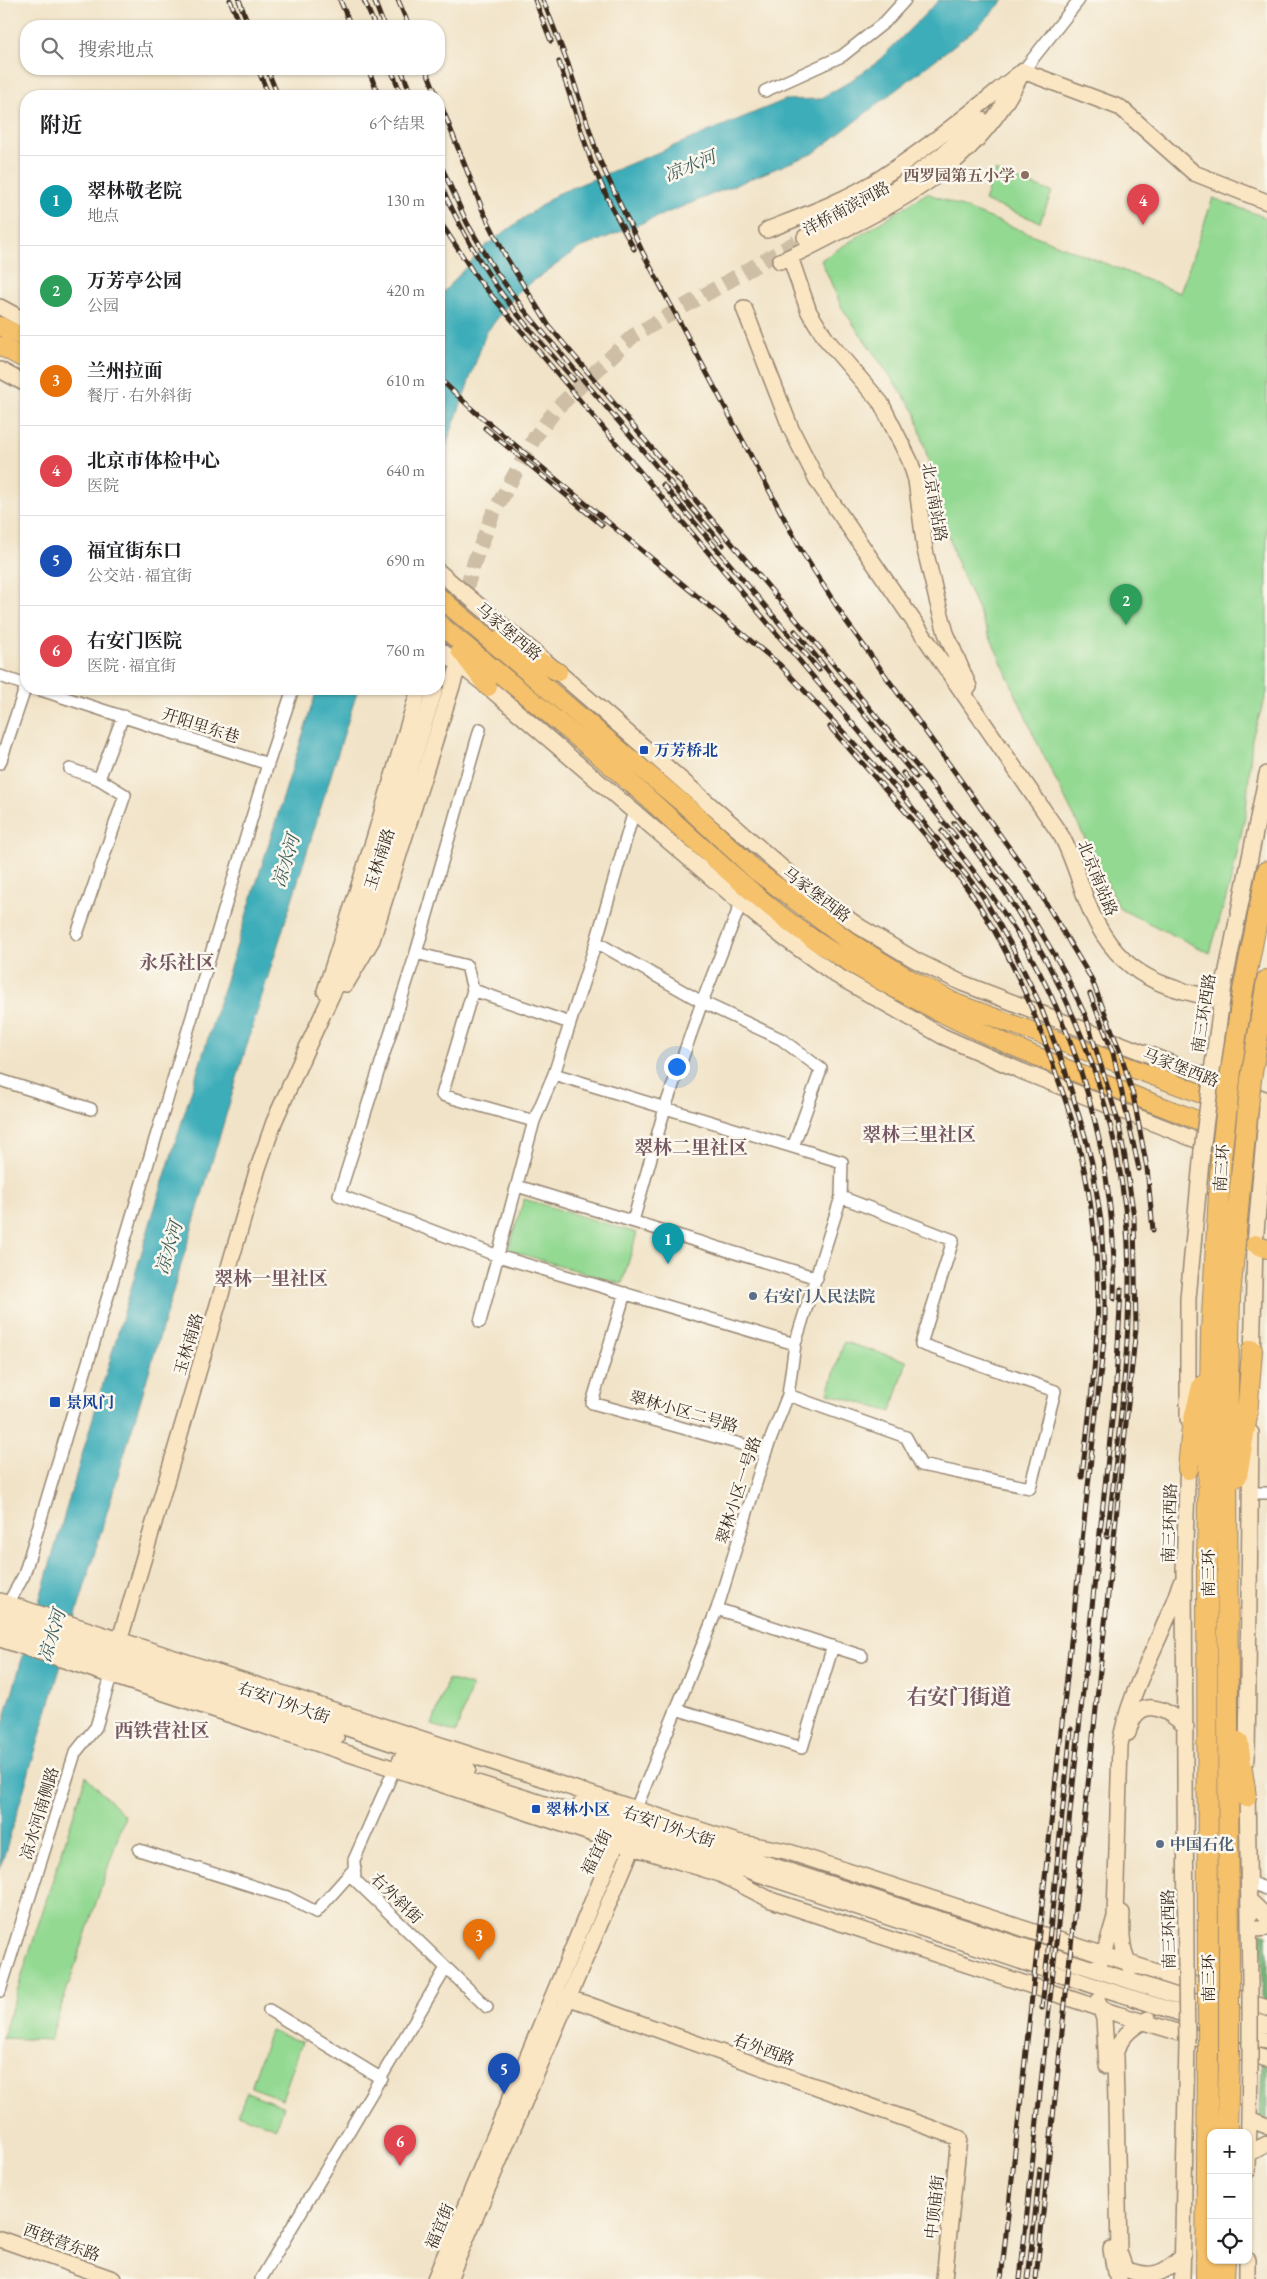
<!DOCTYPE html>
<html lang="zh">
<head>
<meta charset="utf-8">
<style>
  :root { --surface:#fff; --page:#f2f2f2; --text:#202124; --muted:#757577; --line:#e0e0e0; --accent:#b5179e }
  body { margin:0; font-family:"EB Garamond","Noto Serif SC",serif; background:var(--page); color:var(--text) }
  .controls { position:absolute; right:15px; bottom:15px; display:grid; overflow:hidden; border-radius:10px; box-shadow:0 1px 4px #0004 }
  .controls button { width:45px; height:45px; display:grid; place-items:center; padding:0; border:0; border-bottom:1px solid var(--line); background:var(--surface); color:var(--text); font:25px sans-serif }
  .you { position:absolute; left:676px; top:1066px; width:18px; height:18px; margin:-12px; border:4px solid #fff; border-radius:50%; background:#1a73e8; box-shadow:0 0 0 8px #1a73e833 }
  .badge { display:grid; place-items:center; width:32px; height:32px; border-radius:50%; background:var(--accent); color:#fff; font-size:16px; font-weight:700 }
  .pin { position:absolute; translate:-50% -41px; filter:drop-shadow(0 1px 2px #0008) }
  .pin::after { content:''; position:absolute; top:26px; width:18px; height:15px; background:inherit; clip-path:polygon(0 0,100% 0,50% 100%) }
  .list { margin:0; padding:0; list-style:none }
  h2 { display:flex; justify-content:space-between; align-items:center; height:65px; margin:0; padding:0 20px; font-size:21px }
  h2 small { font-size:16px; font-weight:400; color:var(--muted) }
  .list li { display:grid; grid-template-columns:32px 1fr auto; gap:15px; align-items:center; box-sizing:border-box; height:90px; padding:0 20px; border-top:1px solid var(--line) }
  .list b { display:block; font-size:19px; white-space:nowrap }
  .list p { margin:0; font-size:16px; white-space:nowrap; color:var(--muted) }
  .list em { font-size:16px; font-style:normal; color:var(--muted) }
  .icon { flex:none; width:28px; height:28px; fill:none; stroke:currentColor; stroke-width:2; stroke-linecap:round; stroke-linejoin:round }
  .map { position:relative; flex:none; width:1267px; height:2279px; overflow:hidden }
  .search { position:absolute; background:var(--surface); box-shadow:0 1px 4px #0004; left:20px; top:20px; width:425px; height:55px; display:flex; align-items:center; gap:12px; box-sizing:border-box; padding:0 18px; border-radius:20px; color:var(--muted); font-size:19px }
  .panel { position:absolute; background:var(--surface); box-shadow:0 1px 4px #0004; left:20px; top:90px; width:425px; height:605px; border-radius:20px }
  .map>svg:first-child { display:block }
  .green { fill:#93d992; stroke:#678258 }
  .forest { fill:#76b97c; stroke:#58724d }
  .water { fill:#3dadb9; stroke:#3c6c6c }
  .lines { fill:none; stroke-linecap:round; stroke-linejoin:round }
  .secondary-tunnel { stroke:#cdbea5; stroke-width:15; stroke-dasharray:15 8; stroke-linecap:butt }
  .street-casing { stroke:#968672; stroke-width:14 }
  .secondary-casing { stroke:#968672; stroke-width:18 }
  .primary-casing { stroke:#968672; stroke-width:20 }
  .highway-casing { stroke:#968672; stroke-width:22 }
  .street { stroke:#fff; stroke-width:11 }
  .secondary { stroke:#fbe6c4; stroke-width:15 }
  .primary { stroke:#f5c16b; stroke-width:18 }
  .highway { stroke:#f5c16b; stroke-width:20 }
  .rail-casing { stroke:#3b2a1e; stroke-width:5 }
  .rail { stroke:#fbf7ec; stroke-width:3; stroke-dasharray:9; stroke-linecap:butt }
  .secondary-bridge-casing { stroke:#968672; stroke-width:18; stroke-linecap:butt }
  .highway-bridge-casing { stroke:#968672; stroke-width:22; stroke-linecap:butt }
  .secondary-bridge { stroke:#fbe6c4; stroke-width:15 }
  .highway-bridge { stroke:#f5c16b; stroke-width:20 }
  .education-dot { fill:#8d6e63; stroke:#fbf7ec; stroke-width:2 }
  .transit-dot { fill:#1a4fb4; stroke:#fbf7ec; stroke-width:2 }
  .service-dot { fill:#5c6f8a; stroke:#fbf7ec; stroke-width:2 }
  .labels { text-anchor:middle; stroke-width:5; stroke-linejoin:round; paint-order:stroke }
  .education-label { font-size:16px; font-weight:bold; fill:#785e54; stroke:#fbf7ec; text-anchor:end }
  .street-label { font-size:16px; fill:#3b2a1e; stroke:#fbf7ec }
  .transit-label { font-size:16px; font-weight:bold; fill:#164399; stroke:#fbf7ec; text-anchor:start }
  .service-label { font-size:16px; font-weight:bold; fill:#4e5e75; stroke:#fbf7ec; text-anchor:start }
  .water-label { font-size:18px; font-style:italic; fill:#3c5e5c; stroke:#fbf7ec }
  .quarter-label { font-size:19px; font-weight:bold; fill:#755863; stroke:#fbf7ec }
  .district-label { font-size:21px; font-weight:bold; fill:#755863; stroke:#fbf7ec }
</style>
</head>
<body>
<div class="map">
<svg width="1267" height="2279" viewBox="0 0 1267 2279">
  <rect width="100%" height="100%" fill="#fbf7ec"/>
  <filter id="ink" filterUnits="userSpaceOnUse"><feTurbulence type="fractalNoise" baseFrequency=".02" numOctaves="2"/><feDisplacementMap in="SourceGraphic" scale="10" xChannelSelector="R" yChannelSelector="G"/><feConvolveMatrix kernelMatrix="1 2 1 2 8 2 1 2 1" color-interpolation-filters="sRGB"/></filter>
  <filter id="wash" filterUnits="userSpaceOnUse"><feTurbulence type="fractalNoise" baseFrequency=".0096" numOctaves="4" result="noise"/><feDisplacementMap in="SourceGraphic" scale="20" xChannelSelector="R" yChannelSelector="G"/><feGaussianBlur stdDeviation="1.12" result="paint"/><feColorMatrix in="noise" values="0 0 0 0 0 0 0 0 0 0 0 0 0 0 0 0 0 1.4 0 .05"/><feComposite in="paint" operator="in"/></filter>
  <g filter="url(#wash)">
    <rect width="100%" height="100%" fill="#f1e3c7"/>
    <path class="green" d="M995,171L1052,192L1040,222L984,201Z
      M927,193L1180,293L1213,198L1267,218V693L1252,738L1246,811L1232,877L1210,953L1120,909L1036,740L955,558L915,412L842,308L821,260Z
      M524,1199L637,1233L622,1284L508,1250Z
      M844,1342L907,1361L891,1412L828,1393Z
      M448,1679L472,1686L456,1733L432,1725Z
      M86,1776L125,1816L50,2040L2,2038Z
      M270,2031L302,2042L282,2099L251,2087Z
      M247,2092L284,2107L276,2128L238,2114Z"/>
    <path class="forest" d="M1262,1932L1267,1934V2002L1262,2000Z
      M1262,2060L1267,2062V2121L1260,2118Z"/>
    <path class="water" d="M939,0H1004L979,26L814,153L578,249L518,292L486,333L439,466V297L485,246L557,194L785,100L820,99L847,83L876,63Z
      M317,689H358L255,1018L0,1869V1734L152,1217Z"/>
  </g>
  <g filter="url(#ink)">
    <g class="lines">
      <path class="secondary-tunnel" d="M439,678L475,560L492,516L535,437L557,408L633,336L805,237"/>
      <g class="street-casing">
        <path id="street" d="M1023,71L1079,0
          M765,91L842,56L885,22L905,0
          M0,676L26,685
          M38,689L268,764
          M480,729L416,953L339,1195L498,1256L795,1344
          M0,763L26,686
          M70,769L99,779L125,795L77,934
          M99,779L123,716
          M596,942L702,1002L741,903
          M416,953L467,966L473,990L442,1095L534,1121
          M473,990L570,1023
          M554,1074L842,1162L841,1197L795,1344L788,1395L766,1451L717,1609L633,1816
          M0,1080L91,1109
          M517,1186L817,1278
          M633,1221L665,1108L702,1002L781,1039L821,1069L793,1147
          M625,1293L592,1403L766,1451
          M480,1322L534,1121L554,1074L596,942L634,811
          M788,1395L906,1437L921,1465L1030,1488L1055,1391L921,1344L953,1240L841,1197
          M1251,1493H1267
          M8,1604L24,1575L268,764L293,689
          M717,1609L862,1656
          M676,1709L802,1748L833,1646
          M397,1763L354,1860L355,1880L487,2007
          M139,1850L287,1897L316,1912L355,1868
          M1249,1882L1267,1889
          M0,1991L75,1753L96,1727L113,1669
          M269,2010L382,2079
          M261,2279L446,1968"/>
      </g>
      <g class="secondary-casing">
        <path id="secondary" d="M1023,71L1121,108L1194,173L1267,202
          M767,230C805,215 844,201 879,179C928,148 974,109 1020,73
          M805,237L895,189L943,154L982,120
          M790,257L809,312L826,339L881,403L910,461L916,480L925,550L937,600L946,633L969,687
          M780,261C802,252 823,240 845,229C924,190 983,153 1023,71
          M0,307L26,321
          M744,308L791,429L818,482L1062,837C1073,858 1079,880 1087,902C1113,969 1155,989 1222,999
          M0,370L26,384
          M439,572L558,672L804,887L860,927L915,960L962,983L1267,1100
          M439,649L488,687L741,903L784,938L834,974L942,1036L1021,1071L1267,1168
          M346,984L372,940L459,664
          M325,991L374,839L419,689
          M1213,1064L1224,985L1267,774
          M1252,1360L1255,1244L1261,1173
          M1188,1419V1298L1202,1151
          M0,1601L737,1842L786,1851L1267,2008
          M0,1614L117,1650L468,1769
          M0,1628L114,1663L336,1738
          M0,1639L632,1847L720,1874L771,1900L1117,2014L1267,2059
          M117,1649L258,1168L274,1122L305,1052L356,943L435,689
          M1128,1733C1137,1694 1165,1707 1186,1727
          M401,1759L627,1830L1092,1985L1267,2041
          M1247,1759L1251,1433
          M1247,1787L1250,1983
          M581,1804L1267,2025
          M1249,1900L1267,1917
          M1122,1913C1121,1931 1121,1953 1131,1968
          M1249,1933L1255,1929L1267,1928
          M1186,1963L1184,1571L1188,1459
          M1099,1964L1104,1955L1115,1917L1120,1745C1129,1687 1163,1639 1180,1584
          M556,1993L959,2138L944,2279
          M1098,2001L1104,2019L1107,2066
          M1148,2019C1133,2026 1119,2038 1115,2055L1119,2252L1125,2269C1151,2279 1163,2275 1183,2256
          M1249,2119L1267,2126
          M1248,2154L1267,2144
          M1248,2170L1250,2065
          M0,2239L113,2279
          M1111,2249L1115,2273L1119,2279
          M435,2279L617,1842L622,1835
          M449,2279L636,1839
          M1182,2279L1187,2044
          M1247,2279V2260"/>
      </g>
      <g class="primary-casing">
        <path id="primary" d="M0,326L26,339
          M0,346L26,360
          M439,597L686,806L755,870L851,943L908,978L958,1004L1267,1118
          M439,624C506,680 576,734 641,792C700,844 763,908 828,949C964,1037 1117,1088 1267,1147
          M500,639L558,672
          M460,650L488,687
          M1255,1244L1267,1249"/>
      </g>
      <g class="highway-casing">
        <path id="highway" d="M1231,1071L1243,991L1267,871
          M1251,1079L1267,980
          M1188,1469L1192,1427L1202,1386
          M1237,1476L1247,1416L1252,1350
          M1238,1742L1246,1797
          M1208,1970L1207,1562L1211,1333L1221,1158
          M1229,1977L1227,1435L1230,1297L1242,1166
          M1227,2133L1229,2058
          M1206,2279L1208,2051
          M1224,2279L1225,2260"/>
      </g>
      <use href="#street" class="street"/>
      <use href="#secondary" class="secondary"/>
      <use href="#primary" class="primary"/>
      <use href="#highway" class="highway"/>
      <g class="rail-casing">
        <path id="rail" d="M230,0L241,26
          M239,0L249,26
          M340,0L351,26
          M364,0L375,26
          M374,0L384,26
          M398,0L409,26
          M535,0L551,41
          M543,0L568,64L599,159L643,253L801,550L846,621L1031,878L1091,978L1120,1051L1133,1095L1147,1168L1153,1230
          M559,62L591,161L611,206L634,249
          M258,69L269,96
          M267,69L278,96
          M368,69L379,96
          M391,69L402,96
          M401,69L412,96
          M426,69L437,96
          M439,100L483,211L506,257L549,326L830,660L983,847L1015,889L1064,971L1086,1017L1118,1121L1125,1157L1134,1217L1136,1328L1036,2279
          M439,161L467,223L494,269L525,311L723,545
          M439,181C453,212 468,243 487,272C512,311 544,346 574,380
          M439,220L477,278L513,321L906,787
          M439,378L474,411L780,665L899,791L982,895L1010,943L1038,1000L1065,1070L1085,1136L1092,1163L1101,1221L1105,1290V1331L1001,2279
          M485,428L602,525
          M663,485L819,670
          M795,631L916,777
          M830,727C878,782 930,835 972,895C1006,944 1030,1000 1050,1056C1059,1083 1070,1110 1077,1139C1093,1200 1100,1266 1097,1329C1095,1378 1087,1428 1082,1477
          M903,773L956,837
          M954,823C1060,954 1128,1105 1129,1276C1129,1363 1117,1451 1107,1537
          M942,831C974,870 1005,911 1030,955C1088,1058 1117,1181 1114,1299
          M1090,994L1113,1053L1139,1169
          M1042,2008L1071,1729
          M1020,2279L1116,1383L1121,1289
          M1028,2279L1040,2169"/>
      </g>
      <use href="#rail" class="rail"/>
      <g class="secondary-bridge-casing">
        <path id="secondary-bridge" d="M1202,1151L1213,1064
          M1261,1173L1267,1108
          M1186,1963L1187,2044
          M1250,1983V2065"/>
      </g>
      <g class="highway-bridge-casing">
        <path id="highway-bridge" d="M1221,1158L1231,1071
          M1242,1166L1251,1079
          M1208,1970V2051
          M1229,1977V2058"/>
      </g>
      <use href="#secondary-bridge" class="secondary-bridge"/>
      <use href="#highway-bridge" class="highway-bridge"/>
    </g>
  </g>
  <circle class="education-dot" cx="1025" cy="175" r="5"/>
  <g class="transit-dot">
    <rect x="639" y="745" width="10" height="10" rx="2.5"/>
    <rect x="49" y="1396" width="12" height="12" rx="2.5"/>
    <rect x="531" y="1804" width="10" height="10" rx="2.5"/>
  </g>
  <g class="service-dot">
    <circle cx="753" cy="1296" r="5"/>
    <circle cx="1160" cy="1844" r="5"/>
  </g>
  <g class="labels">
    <g class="education-label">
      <text x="1015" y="181">西罗园第五小学</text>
    </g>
    <g class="street-label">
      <text transform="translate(846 208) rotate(-28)" y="6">洋桥南滨河路</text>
      <text transform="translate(935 502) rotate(80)" y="6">北京南站路</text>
      <text transform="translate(509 631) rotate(40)" y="6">马家堡西路</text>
      <text transform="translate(201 725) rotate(18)" y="6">开阳里东巷</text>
      <text transform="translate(379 859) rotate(-72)" y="6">玉林南路</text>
      <text transform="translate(1098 878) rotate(68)" y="6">北京南站路</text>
      <text transform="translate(817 894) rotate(37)" y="6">马家堡西路</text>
      <text transform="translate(1203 1013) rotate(-81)" y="6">南三环西路</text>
      <text transform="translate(1181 1067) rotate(21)" y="6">马家堡西路</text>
      <text transform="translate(1221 1168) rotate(-86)" y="6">南三环</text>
      <text transform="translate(188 1344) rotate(-73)" y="6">玉林南路</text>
      <text transform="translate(684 1411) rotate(16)" y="6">翠林小区二号路</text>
      <text transform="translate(738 1490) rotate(-72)" y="6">翠林小区一号路</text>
      <text transform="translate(1169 1523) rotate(-88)" y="6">南三环西路</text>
      <text transform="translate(1208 1573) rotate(-90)" y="6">南三环</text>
      <text transform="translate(284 1702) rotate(19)" y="6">右安门外大街</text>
      <text transform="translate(39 1813) rotate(-73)" y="6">凉水河南侧路</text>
      <text transform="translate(669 1826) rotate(19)" y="6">右安门外大街</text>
      <text transform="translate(596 1852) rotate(-64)" y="6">福宜街</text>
      <text transform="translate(397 1898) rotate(44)" y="6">右外斜街</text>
      <text transform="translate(1168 1929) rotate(-91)" y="6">南三环西路</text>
      <text transform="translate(1208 1978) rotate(-90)" y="6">南三环</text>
      <text transform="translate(764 2049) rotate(20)" y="6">右外西路</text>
      <text transform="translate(934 2207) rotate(-84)" y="6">中顶庙街</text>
      <text transform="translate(439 2226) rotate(-67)" y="6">福宜街</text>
      <text transform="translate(62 2242) rotate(20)" y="6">西铁营东路</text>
    </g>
    <g class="transit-label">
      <text x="654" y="756">万芳桥北</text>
      <text x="66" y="1408">景风门</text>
      <text x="546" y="1815">翠林小区</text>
    </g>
    <g class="service-label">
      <text x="763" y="1302">右安门人民法院</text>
      <text x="1170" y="1850">中国石化</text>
    </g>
    <g class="water-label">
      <text transform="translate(690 166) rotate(-22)" y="6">凉水河</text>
      <text transform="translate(286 861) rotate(-73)" y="6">凉水河</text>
      <text transform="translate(169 1248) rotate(-73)" y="6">凉水河</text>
      <text transform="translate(52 1636) rotate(-73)" y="6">凉水河</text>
    </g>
    <g class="quarter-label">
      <text x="177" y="969">永乐社区</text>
      <text x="919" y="1141">翠林三里社区</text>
      <text x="691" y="1154">翠林二里社区</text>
      <text x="271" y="1285">翠林一里社区</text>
      <text x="162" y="1737">西铁营社区</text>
    </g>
    <g class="district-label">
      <text x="959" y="1704">右安门街道</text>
    </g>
  </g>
</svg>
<div class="controls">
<button>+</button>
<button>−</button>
<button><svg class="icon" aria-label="locate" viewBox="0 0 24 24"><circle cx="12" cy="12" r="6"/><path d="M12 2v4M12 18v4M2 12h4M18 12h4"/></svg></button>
</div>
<div class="you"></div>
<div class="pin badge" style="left:668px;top:1264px;background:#0f9aa8">1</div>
<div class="pin badge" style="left:1126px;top:625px;background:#2e9e5b">2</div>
<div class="pin badge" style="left:479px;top:1960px;background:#e8710a">3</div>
<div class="pin badge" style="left:1143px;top:225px;background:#e0444e">4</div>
<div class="pin badge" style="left:504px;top:2094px;background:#1a4fb4">5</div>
<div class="pin badge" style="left:400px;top:2166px;background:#e0444e">6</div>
<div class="search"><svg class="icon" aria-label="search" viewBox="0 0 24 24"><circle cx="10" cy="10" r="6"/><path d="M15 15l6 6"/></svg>搜索地点</div>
<section class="panel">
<h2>附近<small>6个结果</small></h2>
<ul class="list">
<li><span class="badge" style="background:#0f9aa8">1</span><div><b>翠林敬老院</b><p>地点</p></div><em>130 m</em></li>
<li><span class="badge" style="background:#2e9e5b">2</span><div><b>万芳亭公园</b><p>公园</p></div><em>420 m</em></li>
<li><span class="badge" style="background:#e8710a">3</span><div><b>兰州拉面</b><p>餐厅 · 右外斜街</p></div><em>610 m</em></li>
<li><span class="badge" style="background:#e0444e">4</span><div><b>北京市体检中心</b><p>医院</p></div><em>640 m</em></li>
<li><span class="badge" style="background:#1a4fb4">5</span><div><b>福宜街东口</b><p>公交站 · 福宜街</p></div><em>690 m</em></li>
<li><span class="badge" style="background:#e0444e">6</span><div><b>右安门医院</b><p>医院 · 福宜街</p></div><em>760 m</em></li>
</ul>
</section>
</div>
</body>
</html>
